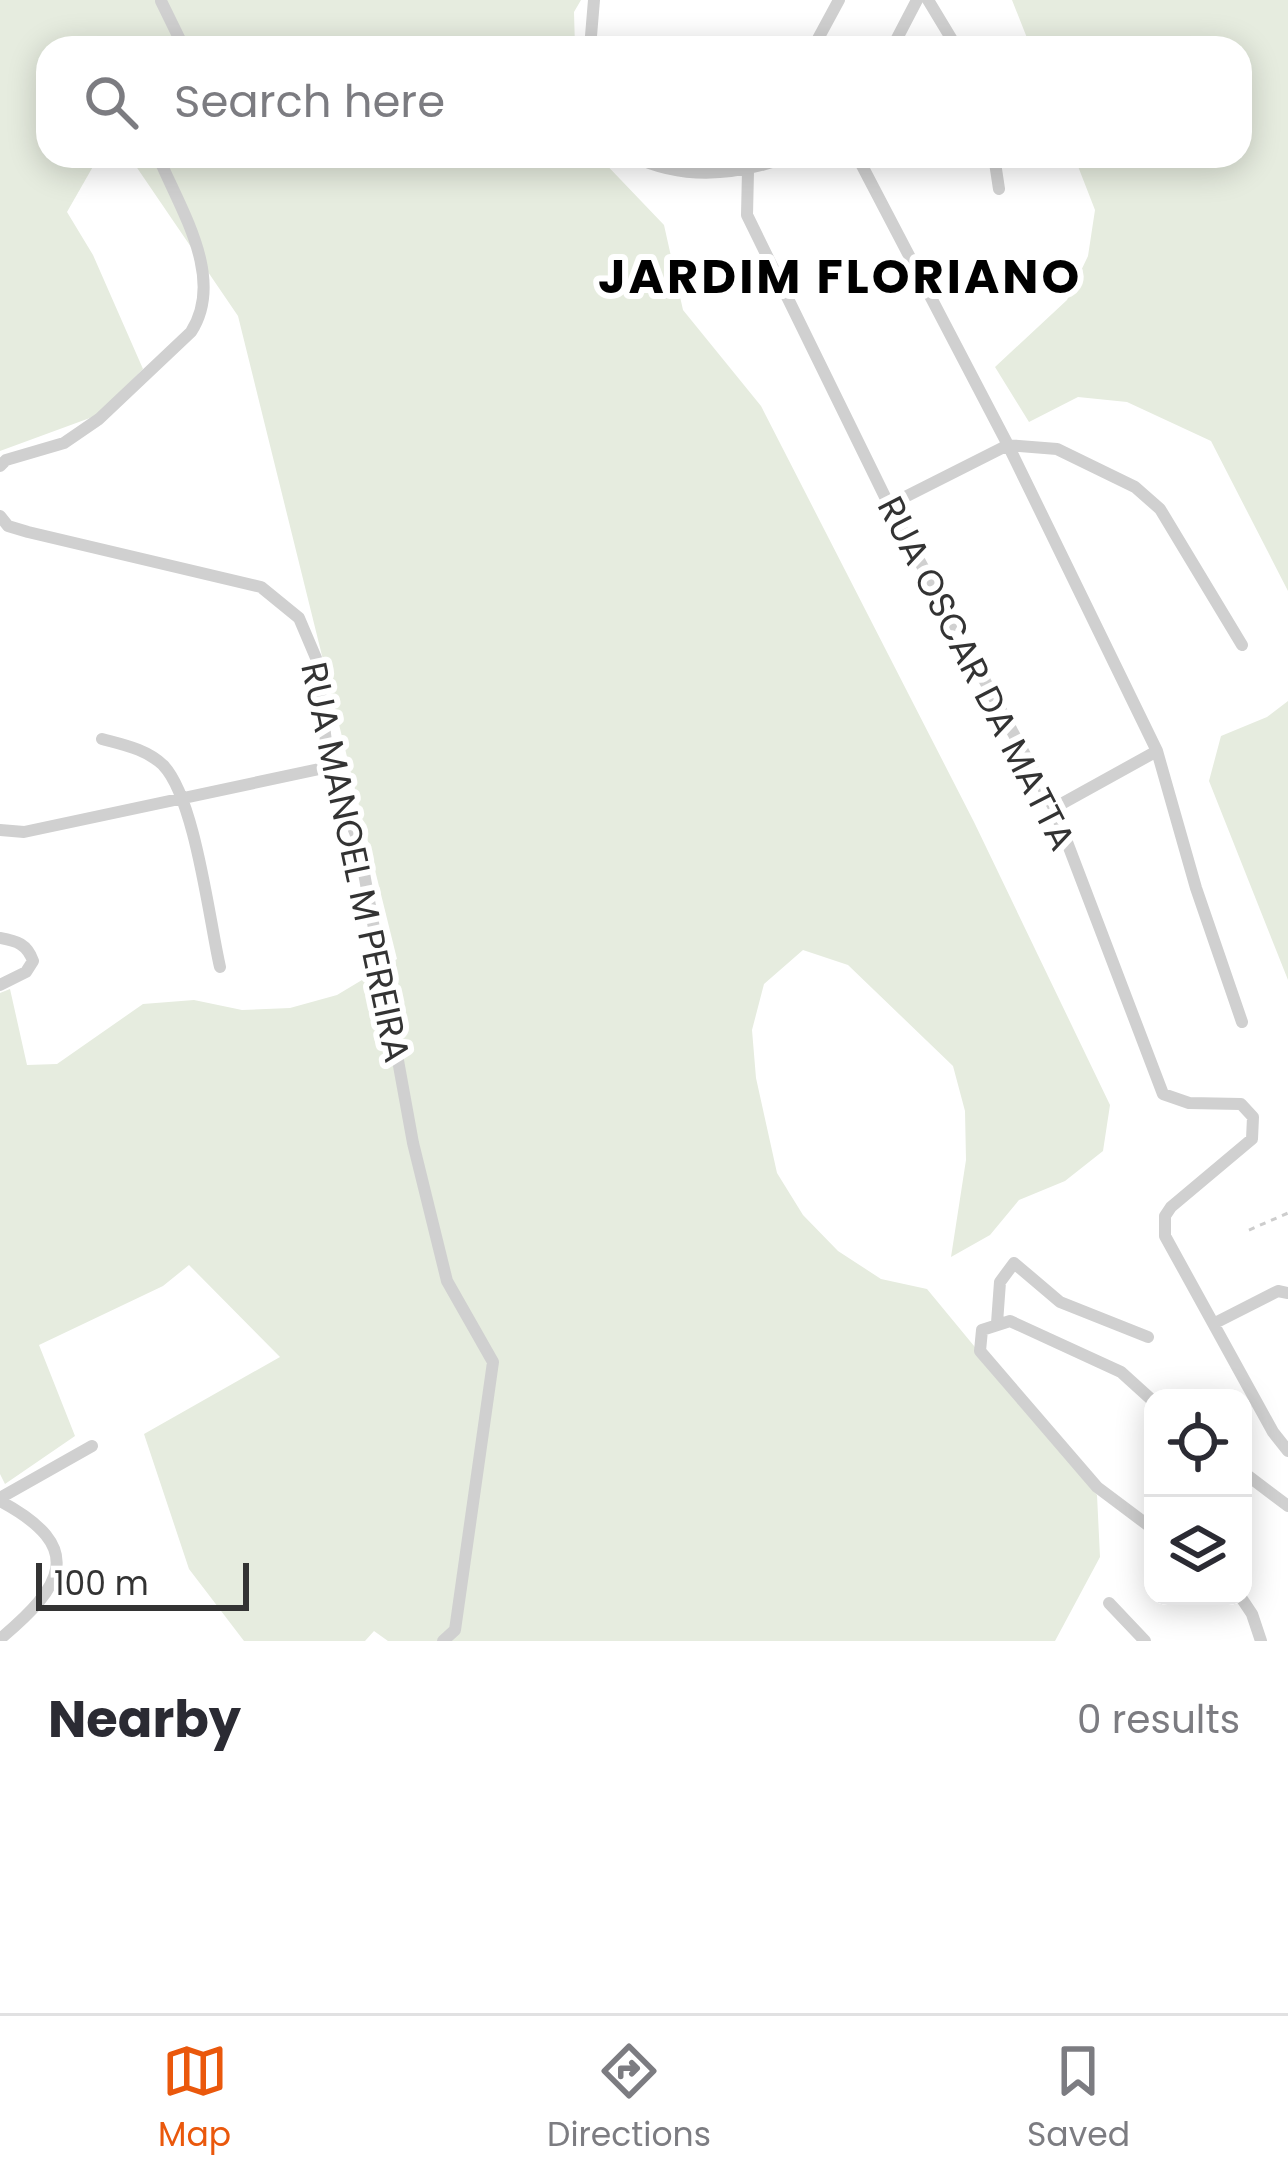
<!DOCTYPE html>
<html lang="en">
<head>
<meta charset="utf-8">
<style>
  :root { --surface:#fff; --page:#f2f2f3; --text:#2b2b33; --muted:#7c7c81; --line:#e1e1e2; --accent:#ea580c }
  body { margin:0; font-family:Poppins,sans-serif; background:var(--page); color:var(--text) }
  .controls { position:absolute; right:36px; bottom:36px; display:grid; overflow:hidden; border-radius:24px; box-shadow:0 6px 30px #0003 }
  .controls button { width:108px; height:108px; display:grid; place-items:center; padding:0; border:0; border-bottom:3px solid var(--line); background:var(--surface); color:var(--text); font:60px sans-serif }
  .scale { position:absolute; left:36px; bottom:30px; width:213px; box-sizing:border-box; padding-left:12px; border:6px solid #333; border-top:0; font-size:33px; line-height:42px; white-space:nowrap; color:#333; -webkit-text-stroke:9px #fff; paint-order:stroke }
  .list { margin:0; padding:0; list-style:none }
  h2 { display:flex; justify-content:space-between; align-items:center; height:156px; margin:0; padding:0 48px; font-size:51px }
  h2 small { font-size:39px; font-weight:400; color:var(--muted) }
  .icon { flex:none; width:66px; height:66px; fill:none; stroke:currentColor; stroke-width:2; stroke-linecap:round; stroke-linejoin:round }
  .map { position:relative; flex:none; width:1288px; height:1641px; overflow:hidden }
  .search { position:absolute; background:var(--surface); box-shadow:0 6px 30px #0003; left:36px; right:36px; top:36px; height:132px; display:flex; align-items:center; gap:30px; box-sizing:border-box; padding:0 42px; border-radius:36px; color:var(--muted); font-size:45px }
  .sheet { height:372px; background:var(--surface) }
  nav { display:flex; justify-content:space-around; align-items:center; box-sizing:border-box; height:168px; border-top:3px solid var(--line); background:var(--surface); font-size:33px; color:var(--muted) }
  nav a { display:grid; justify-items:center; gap:6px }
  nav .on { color:var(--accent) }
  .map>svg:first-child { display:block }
  .green { fill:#e6ecdf }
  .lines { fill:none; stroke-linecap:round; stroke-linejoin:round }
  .path { stroke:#cdcdcd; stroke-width:3; stroke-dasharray:6 6; stroke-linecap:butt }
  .street { stroke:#d0d0d0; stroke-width:12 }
  .labels { text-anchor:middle; stroke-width:12; stroke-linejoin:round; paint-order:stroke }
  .street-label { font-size:36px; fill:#333; stroke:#fff }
  .district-label { font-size:48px; font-weight:bold; letter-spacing:3px; fill:#000; stroke:#fff }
</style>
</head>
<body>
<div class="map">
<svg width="1288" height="1641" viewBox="0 0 1288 1641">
  <rect width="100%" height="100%" fill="#fff"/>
  <path class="green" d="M0,0H581L574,12L575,48H48V156H99L67,212L93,255L143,369L98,415L0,451Z
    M1012,0H1288V591L1211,441L1127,402L1078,397L1029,422L995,367L1067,300L1088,256L1095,210L1074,156H1240V48H1031Z
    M129,156H598L664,225L683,310L761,406L974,822L1110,1105L1103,1151L1065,1181L1019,1200L990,1235L951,1257L966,1160L965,1111L953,1066L848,965L803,950L764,984L752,1030L756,1078L777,1173L803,1215L838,1251L881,1279L927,1289L1097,1495L1100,1557L1055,1641H388L374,1631L365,1641H244L189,1569L144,1434L280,1357L189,1265L163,1286L39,1345L75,1436L5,1484L0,1474V993L10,989L27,1065L57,1064L143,1004L194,1000L242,1010L290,1008L337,995L397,959L238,316Z
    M1288,701V980L1209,781L1221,736L1267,717Z"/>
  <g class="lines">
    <path class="path" d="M1249,1230L1288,1213"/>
    <path class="street" d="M928,0L957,48
      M161,1L184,48
      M590,48L594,0
      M813,48L839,0
      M892,48L917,0
      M633,156C684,181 739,175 790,156
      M857,156L1008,445L1157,751L1196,888L1242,1022
      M994,156L999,189
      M748,171L747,215L889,505L1054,808L1163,1094L1189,1103L1241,1104L1253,1117L1252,1139L1171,1207L1165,1216V1236L1273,1432L1288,1451
      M0,466L6,460L64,443L99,419L191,332C226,278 180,209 158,156
      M889,505L1008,445L1057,449L1135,487L1160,509L1242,645
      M0,516L8,526L28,532L261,587L299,618L316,658L329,767L358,840L413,1143L447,1281L493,1362L455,1630L443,1641
      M102,739C124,745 146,749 163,765C195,798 209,919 220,967
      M1054,808L1157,751
      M0,830L24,832L329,767
      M0,938C17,941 27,944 33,961L26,972L0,985
      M997,1323L1000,1282L1014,1263L1060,1302L1148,1337
      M1215,1323L1278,1291L1288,1293
      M1153,1401L1121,1372L1010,1321L982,1330L980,1351L1097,1487L1153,1529
      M1243,1472L1288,1506
      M0,1498L92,1446
      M0,1501C88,1548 62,1587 0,1639
      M1240,1596L1252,1614L1261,1641
      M1109,1603L1145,1641"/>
  </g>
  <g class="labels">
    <g class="street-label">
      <text transform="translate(977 673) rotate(63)" y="13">RUA OSCAR DA MATTA</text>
      <text transform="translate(356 862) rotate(78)" y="13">RUA MANOEL M PEREIRA</text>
    </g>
    <g class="district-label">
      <text x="840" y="293">JARDIM FLORIANO</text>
    </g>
  </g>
</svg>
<div class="controls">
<button><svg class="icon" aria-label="locate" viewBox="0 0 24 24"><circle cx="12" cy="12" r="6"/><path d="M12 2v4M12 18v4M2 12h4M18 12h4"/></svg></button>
<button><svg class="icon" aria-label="layers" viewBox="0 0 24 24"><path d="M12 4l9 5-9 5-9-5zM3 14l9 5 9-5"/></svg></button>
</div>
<div class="scale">100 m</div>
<div class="search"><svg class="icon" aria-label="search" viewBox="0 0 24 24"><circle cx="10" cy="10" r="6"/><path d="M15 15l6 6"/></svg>Search here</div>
</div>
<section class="sheet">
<h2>Nearby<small>0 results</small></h2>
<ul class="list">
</ul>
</section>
<nav>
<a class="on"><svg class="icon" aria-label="map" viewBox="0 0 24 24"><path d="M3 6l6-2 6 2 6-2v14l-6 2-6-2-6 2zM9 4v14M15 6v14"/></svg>Map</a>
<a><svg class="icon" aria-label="directions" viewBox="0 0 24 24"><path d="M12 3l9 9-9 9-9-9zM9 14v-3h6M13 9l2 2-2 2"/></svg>Directions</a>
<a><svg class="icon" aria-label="saved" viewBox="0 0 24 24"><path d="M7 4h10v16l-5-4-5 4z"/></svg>Saved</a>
</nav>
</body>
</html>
